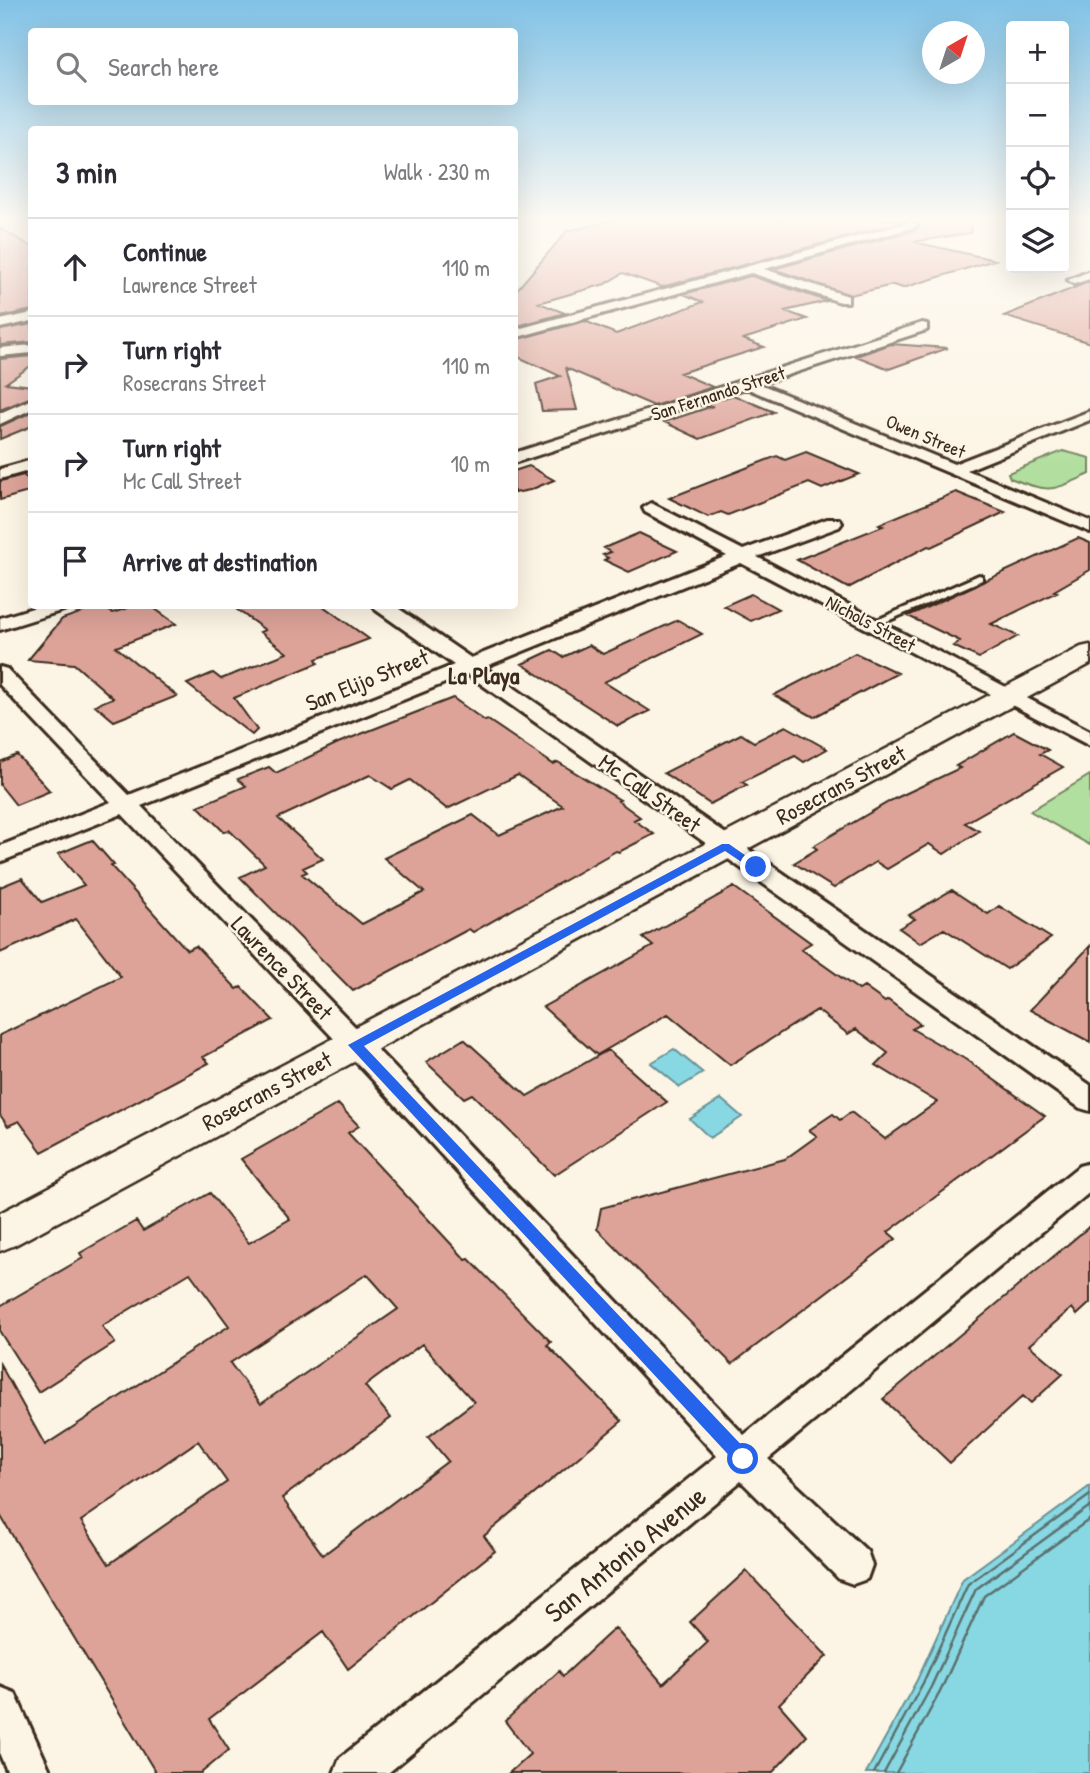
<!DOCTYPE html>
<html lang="en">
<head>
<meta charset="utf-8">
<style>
  :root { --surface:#fff; --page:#f7f7f7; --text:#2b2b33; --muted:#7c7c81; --line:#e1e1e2 }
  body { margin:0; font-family:"Patrick Hand",sans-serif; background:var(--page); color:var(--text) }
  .controls { position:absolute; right:21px; top:21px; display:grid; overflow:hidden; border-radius:7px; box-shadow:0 7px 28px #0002 }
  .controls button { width:63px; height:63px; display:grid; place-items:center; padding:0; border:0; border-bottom:2px solid var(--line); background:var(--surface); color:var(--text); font:35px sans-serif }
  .compass { position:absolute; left:922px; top:21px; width:63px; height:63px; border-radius:50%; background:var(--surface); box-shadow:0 7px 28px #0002; rotate:39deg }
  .stop { position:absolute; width:21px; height:21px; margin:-16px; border:5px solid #2563eb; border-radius:50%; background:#fff }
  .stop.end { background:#2563eb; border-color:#fff; box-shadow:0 2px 7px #0008 }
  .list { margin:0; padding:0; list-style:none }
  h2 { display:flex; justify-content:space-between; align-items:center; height:91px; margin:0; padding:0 28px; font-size:30px }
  h2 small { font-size:23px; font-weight:400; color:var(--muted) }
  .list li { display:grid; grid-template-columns:46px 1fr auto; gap:21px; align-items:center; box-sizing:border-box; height:98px; padding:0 28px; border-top:2px solid var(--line) }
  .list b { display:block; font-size:26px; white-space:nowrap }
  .list p { margin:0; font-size:23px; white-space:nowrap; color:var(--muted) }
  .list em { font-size:23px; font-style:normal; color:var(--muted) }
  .icon { flex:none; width:38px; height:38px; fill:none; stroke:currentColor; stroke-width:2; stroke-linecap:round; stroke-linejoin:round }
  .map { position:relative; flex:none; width:1090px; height:1773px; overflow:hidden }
  .search { position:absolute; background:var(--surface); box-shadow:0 7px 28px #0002; left:28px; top:28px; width:490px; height:77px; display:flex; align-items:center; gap:18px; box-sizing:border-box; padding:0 24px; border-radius:7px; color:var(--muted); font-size:26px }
  .panel { position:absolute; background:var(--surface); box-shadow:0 7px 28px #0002; left:28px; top:126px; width:490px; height:483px; border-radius:7px }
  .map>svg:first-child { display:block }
  .green { fill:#b1df9f; stroke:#76845e; stroke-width:2 }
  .water { fill:#88d8e4; stroke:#699295; stroke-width:2 }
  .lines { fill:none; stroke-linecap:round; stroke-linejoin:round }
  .shore { stroke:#5a706d; stroke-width:2.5 }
  .building { fill:#dda399; stroke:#3b2a1e; stroke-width:2; fill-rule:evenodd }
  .lane-casing { stroke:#3b2a1e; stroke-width:6 }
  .street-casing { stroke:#3b2a1e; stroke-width:6 }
  .secondary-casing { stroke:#3b2a1e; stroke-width:5 }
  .lane { fill:#fcf5e5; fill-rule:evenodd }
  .street { fill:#fcf5e5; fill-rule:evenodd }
  .secondary { fill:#fcf5e5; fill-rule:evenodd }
  .route { fill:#2563eb }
  .labels { text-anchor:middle; stroke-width:5; stroke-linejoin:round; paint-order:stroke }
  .far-street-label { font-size:19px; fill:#3b2a1e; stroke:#fcf5e5 }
  .street-label { font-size:23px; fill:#3b2a1e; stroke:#fcf5e5 }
  .neighbourhood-label { font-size:24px; font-weight:bold; fill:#3b2a1e; stroke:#fcf5e5 }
  .near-street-label { font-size:28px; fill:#3b2a1e; stroke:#fcf5e5 }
</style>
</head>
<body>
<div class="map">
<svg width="1090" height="1773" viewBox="0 0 1090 1773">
  <rect width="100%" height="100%" fill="#fcf5e5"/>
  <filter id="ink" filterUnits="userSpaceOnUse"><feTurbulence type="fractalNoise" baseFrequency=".0143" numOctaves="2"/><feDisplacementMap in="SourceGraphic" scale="14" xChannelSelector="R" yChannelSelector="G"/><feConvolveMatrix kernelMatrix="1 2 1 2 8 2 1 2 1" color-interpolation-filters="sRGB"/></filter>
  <g filter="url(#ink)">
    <path class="green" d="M1063,451L1090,458V474C1051,491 1051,494 1010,478L1008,473Z
      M1090,775V845L1030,811Z"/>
    <path class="water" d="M674,1049L703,1073L680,1087L651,1063Z
      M721,1099L742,1117L710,1138L690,1119Z
      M1090,1486V1773H866L917,1680L963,1579Z"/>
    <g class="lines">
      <path class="shore" d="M874,1773L923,1683L968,1584L1090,1495
        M884,1773L931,1687L976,1589L1090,1506
        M896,1773L940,1692L984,1596L1090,1519"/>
    </g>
    <path class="building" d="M617,220H909L662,287L623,273L605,284L539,303L565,313L514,327V293L567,231Z
      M913,220H970L971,233L914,242L995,260L903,288L893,285L850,295L773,269L916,230L920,225Z
      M0,228L32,247V310L0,317Z
      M751,276L827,301L785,311L807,319L743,339L764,347L680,373L713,387L654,406L566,368L577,410L542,411L536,384L560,376L514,355V340L585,321L616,334L703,302L683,294Z
      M1090,282V343L1004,316L1086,283Z
      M32,324V342L0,345V330Z
      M891,344L948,348L889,369L856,356Z
      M32,356V365L6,383L32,386V397L0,410V359Z
      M733,395L774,412L700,439L664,422L713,406H699Z
      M32,412V426L0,439V426Z
      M806,452L859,474L822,489L809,483L728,515L721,512L708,517L669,498L777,456L785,460Z
      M529,466L554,480L530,490L514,493V471Z
      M23,475L32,482V491L0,500V481Z
      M956,492L1005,512L931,547L928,546L848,588L797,560L883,526L879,524Z
      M639,533L677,551L629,572L604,560L608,558L603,555L611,552L604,548Z
      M1078,538L1090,543V570L1054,591L1057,592L991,624L1018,636L979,658L953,646L960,641L908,616Z
      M751,594L778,609L751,621L724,606Z
      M100,606L113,613L133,606H151L176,624L116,647L177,696L114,721L95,705L113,698L74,664L28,660L62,619Z
      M232,606H323L369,639L316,659L318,663L234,698L257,730L252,735L187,684L213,673L221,679L287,653L260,632L265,630Z
      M678,620L702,634L604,682L650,711L618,726L522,664L552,650L563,657L589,645L603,654Z
      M855,653L898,673L814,717L774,695Z
      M453,698L485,721L488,720L553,764L558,762L620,800L618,801L640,817L634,820L654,834L619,852L616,851L473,932L469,929L353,991L240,877L265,865L229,830L224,832L198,806L246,786L238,779L269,767L276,773L338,743ZM370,775L392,789L410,780L447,809L518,775L563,806L499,835L473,815L384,858L424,892L362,924L302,874L307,872L303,868L323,859L278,818Z
      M786,726L827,749L804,762L795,756L742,782L747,785L710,804L664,773L741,734L754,742Z
      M1014,732L1048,750L1040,754L1063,767L965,823L979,831L944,854L929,844L887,869L876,862L834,888L794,863L817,849L813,846L892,800L960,768L956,766Z
      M17,755L50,791L16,805L0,785V762Z
      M92,840L114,865L111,866L187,950L196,946L237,989L241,987L273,1020L203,1057L209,1063L42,1152L19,1121L8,1126L0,1115V1035L121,977L76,919L0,953V887L22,878L42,902L84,885L58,854Z
      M734,887L811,943L801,949L859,990L864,987L885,1002L888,1000L920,1024L912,1029L965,1059L1045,1116L888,1232L896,1239L732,1364L597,1229L601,1208L785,1159L817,1136L809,1130L833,1114L840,1120L851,1112L885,1139L937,1102L876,1065L888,1053L856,1029L848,1034L817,1010L730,1065L668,1014L597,1055L543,1007L653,946L643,938Z
      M952,890L988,914L999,906L1051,938L1007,969L944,929L920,943L899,928L915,919L909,915Z
      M1090,946V1042L1030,1010Z
      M464,1039L527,1096L608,1050L667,1102L554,1175L472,1094L464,1098L426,1062Z
      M338,1104L359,1126L348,1133L466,1260L469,1259L551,1342L547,1345L622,1421L484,1536L495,1551L348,1669L323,1632L209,1719L229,1750L201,1773H156L0,1515V1364L45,1445L229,1326L190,1273L102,1326L115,1343L38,1392L0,1332V1306L83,1258L80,1253L136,1221L143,1231L210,1193L249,1243L290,1219L241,1159ZM367,1274L398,1309L261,1404L230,1363ZM422,1344L474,1402L428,1437L448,1461L323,1555L282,1498L391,1418L365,1386ZM198,1441L227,1482L109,1564L81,1521Z
      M1090,1226V1303L1077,1315L1072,1308L1029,1345L1063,1374L1031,1403L1023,1396L950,1463L883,1399Z
      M746,1571L827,1656L779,1704L807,1736L772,1773H509L530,1754L505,1721L559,1671L563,1676L615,1628L663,1684L708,1642L690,1622Z"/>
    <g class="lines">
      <g class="lane-casing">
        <path id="lane" d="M979,575L982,576V580L876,626L873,627L868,624Z"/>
      </g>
      <g class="street-casing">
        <path id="street" d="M911,222L917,225L915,227L764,269L848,296V302H840L751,273L514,338V330Z
          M1090,271V279L1074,284L1068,280Z
          M32,313V321L0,328V320Z
          M922,323L927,324V330L760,384L954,464L1090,411V420L967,470L1090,521V532L746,388L514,463V453Z
          M32,345V353L0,356V348Z
          M32,399V409L0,424V413Z
          M32,460V470L0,479V469Z
          M651,503L743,550L827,519H839L842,523L839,527L757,557L1090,731V746L741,563L484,667L1090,1085V1111L1080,1108L467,674L141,806L393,1066L744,1435L1079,1166L1090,1163V1192L768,1459L867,1551L872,1565L867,1579L853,1584L839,1579L741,1481L388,1773H334L340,1758L717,1456L373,1080L122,814L0,862V846L111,802L0,685V667L7,669L129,795L454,665L376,610L374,606H395L471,658L727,556L645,512L643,508Z
          M39,606H66L64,610L0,630V618Z
          M0,1687L15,1693L51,1773H8L0,1755Z"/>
      </g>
      <g class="secondary-casing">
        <path id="secondary" d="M1090,645V664L15,1245L0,1251V1213L1081,647Z"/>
      </g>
      <use href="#lane" class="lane"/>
      <use href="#street" class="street"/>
      <use href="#secondary" class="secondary"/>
    </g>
  </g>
  <linearGradient id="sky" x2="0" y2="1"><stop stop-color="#81c2e6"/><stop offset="0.47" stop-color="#fefaf3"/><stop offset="1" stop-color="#fefaf3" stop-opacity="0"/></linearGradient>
  <rect width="1090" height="468" fill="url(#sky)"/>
  <path class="route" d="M722,844H729L762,867L752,869L725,851L364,1046L749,1453L752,1459L749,1464L743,1467L737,1464L348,1045Z"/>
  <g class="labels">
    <g class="far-street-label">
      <text transform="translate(718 393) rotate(-18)" y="7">San Fernando Street</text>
      <text transform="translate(926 436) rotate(23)" y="7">Owen Street</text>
      <text transform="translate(871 623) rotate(28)" y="7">Nichols Street</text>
    </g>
    <g class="street-label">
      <text transform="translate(367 680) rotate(-22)" y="8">San Elijo Street</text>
      <text transform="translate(841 785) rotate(-28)" y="8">Rosecrans Street</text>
      <text transform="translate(650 793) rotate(35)" y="8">Mc Call Street</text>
      <text transform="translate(282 968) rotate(46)" y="8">Lawrence Street</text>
      <text transform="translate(267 1091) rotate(-28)" y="8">Rosecrans Street</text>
    </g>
    <g class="neighbourhood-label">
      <text x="484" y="684">La Playa</text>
    </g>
    <g class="near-street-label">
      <text transform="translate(625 1554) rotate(-39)" y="10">San Antonio Avenue</text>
    </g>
  </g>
</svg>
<div class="controls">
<button>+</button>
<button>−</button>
<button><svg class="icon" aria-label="locate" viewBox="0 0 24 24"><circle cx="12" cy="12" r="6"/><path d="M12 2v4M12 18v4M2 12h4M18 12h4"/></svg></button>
<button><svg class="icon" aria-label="layers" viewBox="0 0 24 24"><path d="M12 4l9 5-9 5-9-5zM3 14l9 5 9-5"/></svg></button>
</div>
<svg class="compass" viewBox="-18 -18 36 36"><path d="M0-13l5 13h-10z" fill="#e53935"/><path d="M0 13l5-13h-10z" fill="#7c7c81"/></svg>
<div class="stop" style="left:743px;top:1459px"></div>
<div class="stop end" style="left:756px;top:867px"></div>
<div class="search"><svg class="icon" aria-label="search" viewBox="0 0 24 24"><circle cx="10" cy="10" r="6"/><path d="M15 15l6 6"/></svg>Search here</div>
<section class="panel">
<h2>3 min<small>Walk · 230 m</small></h2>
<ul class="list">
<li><svg class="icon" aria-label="ahead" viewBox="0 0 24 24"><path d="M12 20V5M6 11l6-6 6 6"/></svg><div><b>Continue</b><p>Lawrence Street</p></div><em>110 m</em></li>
<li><svg class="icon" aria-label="right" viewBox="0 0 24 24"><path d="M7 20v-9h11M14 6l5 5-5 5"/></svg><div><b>Turn right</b><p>Rosecrans Street</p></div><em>110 m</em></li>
<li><svg class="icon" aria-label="right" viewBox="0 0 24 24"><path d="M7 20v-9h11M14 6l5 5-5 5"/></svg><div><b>Turn right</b><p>Mc Call Street</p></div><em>10 m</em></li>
<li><svg class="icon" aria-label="arrive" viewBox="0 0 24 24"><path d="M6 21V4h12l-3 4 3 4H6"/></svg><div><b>Arrive at destination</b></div></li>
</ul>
</section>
</div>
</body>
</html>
